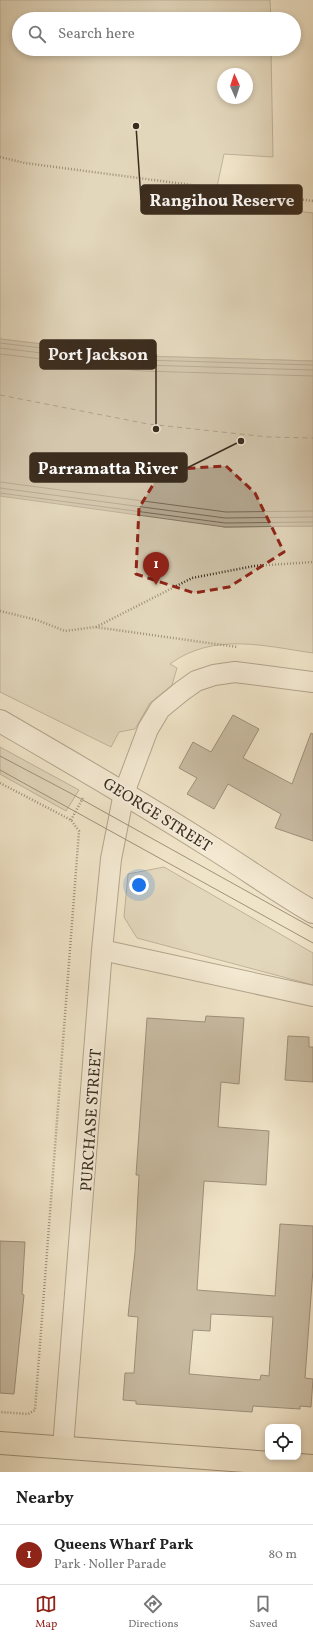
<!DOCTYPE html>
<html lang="en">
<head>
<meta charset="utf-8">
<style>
  :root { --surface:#fff; --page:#f2f2f2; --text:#222; --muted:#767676; --line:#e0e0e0; --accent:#8f2418 }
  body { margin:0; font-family:Vollkorn,serif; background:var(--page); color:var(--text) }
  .controls { position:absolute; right:12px; bottom:12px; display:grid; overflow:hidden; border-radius:8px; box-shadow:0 2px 6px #0003 }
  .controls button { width:36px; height:36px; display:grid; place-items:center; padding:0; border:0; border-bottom:1px solid var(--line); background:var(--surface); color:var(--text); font:20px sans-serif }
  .compass { position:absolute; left:217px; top:68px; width:36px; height:36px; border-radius:50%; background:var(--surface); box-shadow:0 2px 6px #0003; rotate:357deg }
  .you { position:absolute; left:139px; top:885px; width:14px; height:14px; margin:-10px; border:3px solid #fff; border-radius:50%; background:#1a73e8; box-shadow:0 0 0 6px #1a73e833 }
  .badge { display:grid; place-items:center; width:26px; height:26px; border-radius:50%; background:var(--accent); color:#fff; font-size:13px; font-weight:700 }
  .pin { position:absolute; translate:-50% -33px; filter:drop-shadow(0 1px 2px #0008) }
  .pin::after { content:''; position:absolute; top:21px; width:14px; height:12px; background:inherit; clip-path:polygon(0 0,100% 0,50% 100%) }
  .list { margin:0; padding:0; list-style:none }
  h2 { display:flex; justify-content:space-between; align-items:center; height:52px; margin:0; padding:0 16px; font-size:17px }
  h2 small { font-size:13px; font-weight:400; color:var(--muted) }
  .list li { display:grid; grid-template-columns:26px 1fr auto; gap:12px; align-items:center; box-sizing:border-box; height:60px; padding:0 16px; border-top:1px solid var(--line) }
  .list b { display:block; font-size:15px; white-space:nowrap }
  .list p { margin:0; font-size:13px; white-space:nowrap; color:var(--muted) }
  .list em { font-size:13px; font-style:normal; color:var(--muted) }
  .icon { flex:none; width:22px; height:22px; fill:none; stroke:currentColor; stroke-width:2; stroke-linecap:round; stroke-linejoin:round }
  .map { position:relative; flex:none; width:313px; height:1472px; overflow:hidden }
  .search { position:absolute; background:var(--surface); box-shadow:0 2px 6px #0003; left:12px; right:12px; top:12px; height:44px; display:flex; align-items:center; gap:10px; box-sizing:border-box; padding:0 14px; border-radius:22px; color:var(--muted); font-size:15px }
  .sheet { height:112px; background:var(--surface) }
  nav { display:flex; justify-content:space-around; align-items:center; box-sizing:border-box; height:56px; border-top:1px solid var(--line); background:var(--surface); font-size:11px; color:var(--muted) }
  nav a { display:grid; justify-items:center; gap:2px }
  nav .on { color:var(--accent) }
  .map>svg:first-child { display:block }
  .green { fill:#d1c5ab; stroke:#867864; fill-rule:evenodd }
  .water { fill:#b2a58e; stroke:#827561 }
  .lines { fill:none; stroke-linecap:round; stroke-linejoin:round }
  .shore { stroke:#766856; stroke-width:1 }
  .ferry { stroke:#5f5040; stroke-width:1; stroke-dasharray:5 4; stroke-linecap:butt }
  .building { fill:#998c76; stroke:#3b2c1e; fill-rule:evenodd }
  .minor-casing { stroke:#685a48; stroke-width:22 }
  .tertiary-casing { stroke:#685a48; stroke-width:24 }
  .primary-casing { stroke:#3b2c1e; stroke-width:24 }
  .path { stroke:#3b2c1e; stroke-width:2.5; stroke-dasharray:1 2; stroke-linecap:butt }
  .minor { stroke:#f5eddb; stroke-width:20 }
  .tertiary { stroke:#f5eddb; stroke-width:22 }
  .primary { stroke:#f0e4c8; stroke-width:22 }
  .tram { stroke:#3b2c1e; stroke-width:1 }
  .marked { fill:none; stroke:#8f2418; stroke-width:3; stroke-dasharray:8 5; stroke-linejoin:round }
  .labels { text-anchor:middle; stroke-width:4; stroke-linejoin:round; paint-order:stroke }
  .street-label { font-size:16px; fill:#3b2c1e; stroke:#f5eddb }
  .leader { fill:none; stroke:#3b2c1e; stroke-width:1.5 }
  .callout-dot { fill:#3b2c1e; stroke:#f5eddb; stroke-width:1.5 }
  .callout { fill:#3b2c1e; stroke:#3b2c1e; stroke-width:1.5 }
  .callout-label { font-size:17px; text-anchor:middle; font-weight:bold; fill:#fff }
</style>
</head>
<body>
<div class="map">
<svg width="313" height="1472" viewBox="0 0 313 1472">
  <rect width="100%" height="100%" fill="#f0e4c8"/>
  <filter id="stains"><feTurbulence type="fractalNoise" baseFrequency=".005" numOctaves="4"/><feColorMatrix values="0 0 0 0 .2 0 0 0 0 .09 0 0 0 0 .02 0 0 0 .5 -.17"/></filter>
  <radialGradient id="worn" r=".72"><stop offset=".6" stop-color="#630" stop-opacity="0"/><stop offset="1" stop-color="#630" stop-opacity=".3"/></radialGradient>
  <path class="green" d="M0,0H270L271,19H19V49H271L273,157L224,154L214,201L313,213V361L143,356L0,339ZM223,74H247V98H223Z
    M0,465L224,527L313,526V653C265,646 213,632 170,664L177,668L172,685L150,703L135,729L119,732L111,747L0,692Z
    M0,747L79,790L66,811L0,774Z
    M164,867L313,953V985L137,938L124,917L128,874Z"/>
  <path class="water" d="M0,339L143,356L313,361V526L225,527L0,496Z"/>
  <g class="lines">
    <path class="shore" d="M0,343L143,360L313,365
      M0,348L142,365L313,370
      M0,354L142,371L313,376
      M0,482L226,512L313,511
      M0,488L225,518L313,517
      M0,493L225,523L313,522"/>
    <path class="ferry" d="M0,395L148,424L268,437L313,438"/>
  </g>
  <path class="building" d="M233,715L259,729L243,758L292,784L311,733L313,734V841L275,828L281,814L228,784L214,809L187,794L197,778L179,768L193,742L211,752Z
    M206,1016L244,1018L239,1084L221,1082L218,1127L269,1131L266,1185L204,1181L197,1290L275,1296L280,1224L313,1226V1269L305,1378L313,1379L311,1407L300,1406V1409L253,1406L252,1412L136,1404V1401L123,1400L125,1373H134L138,1317L128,1316L135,1252L139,1175H136L147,1018L205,1022ZM211,1314L273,1317L269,1376L261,1375L260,1380L189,1374L193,1330L210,1331Z
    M288,1036L309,1037V1047H313V1082L285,1080Z
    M0,1241L25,1242L22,1294L24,1295L14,1394L0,1393Z"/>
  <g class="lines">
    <g class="minor-casing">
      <path id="minor" d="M102,950L313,996
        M63,1447L102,950L111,859L124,793L148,729L160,709L182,691L196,681L214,675L235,672L313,682"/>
    </g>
    <g class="tertiary-casing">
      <path id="tertiary" d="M0,721C71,762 142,803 211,847C245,868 278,892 313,912"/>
    </g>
    <g class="primary-casing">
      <path id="primary" d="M0,1443L313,1466"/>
    </g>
    <path class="path" d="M0,157L25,163L313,201
      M0,611L37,620L65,631L95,627L237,647
      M96,627L192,578L254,566L313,562
      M0,783L71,820L79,831L35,1410L28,1414L0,1412
      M71,820L83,798"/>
    <use href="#minor" class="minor"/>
    <use href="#tertiary" class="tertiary"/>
    <use href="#primary" class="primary"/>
    <path class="tram" d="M0,756L72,794L313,928
      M0,770L313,943"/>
  </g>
  <path d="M0 0H313V1472H0ZM226,466L255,493L284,552L229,587L194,593L136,574L139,508L162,470Z" fill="#f0e4c8" fill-opacity=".55" fill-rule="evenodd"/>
  <path class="marked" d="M226,466L255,493L284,552L229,587L194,593L136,574L139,508L162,470Z"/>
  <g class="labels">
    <g class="street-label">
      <text transform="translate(158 814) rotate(32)" y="6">GEORGE STREET</text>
      <text transform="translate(90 1120) rotate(-86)" y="6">PURCHASE STREET</text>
    </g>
  </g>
  <path class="leader" d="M136 126L141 200M156 429L156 354M241 441L187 468"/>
  <g class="callout-dot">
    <circle cx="136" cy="126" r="4"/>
    <circle cx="156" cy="429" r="4"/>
    <circle cx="241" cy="441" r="4"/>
  </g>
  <g class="callout">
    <rect x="141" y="185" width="161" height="29" rx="4"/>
    <rect x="40" y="340" width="116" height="29" rx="4"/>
    <rect x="30" y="453" width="157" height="29" rx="4"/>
  </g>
  <g class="callout-label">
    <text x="222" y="206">Rangihou Reserve</text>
    <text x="98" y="360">Port Jackson</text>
    <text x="108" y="474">Parramatta River</text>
  </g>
  <rect width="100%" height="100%" filter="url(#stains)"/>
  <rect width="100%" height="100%" fill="url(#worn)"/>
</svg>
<div class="controls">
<button><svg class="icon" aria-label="locate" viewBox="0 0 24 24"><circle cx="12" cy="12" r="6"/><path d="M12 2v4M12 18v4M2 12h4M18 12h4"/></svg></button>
</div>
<svg class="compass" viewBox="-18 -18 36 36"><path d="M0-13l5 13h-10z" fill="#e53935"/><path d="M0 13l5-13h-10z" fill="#767676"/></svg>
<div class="you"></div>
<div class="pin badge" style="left:156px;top:585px">1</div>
<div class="search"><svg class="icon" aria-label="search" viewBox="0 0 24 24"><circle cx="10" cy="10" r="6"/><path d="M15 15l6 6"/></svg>Search here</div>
</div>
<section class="sheet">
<h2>Nearby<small></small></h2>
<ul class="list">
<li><span class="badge">1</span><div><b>Queens Wharf Park</b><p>Park · Noller Parade</p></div><em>80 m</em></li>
</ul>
</section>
<nav>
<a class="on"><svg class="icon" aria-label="map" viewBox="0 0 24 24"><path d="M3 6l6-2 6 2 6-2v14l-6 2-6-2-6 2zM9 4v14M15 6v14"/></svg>Map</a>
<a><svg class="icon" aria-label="directions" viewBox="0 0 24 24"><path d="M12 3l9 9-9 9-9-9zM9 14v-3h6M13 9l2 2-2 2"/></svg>Directions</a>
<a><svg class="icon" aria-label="saved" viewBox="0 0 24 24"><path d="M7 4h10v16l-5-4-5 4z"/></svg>Saved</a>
</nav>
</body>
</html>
